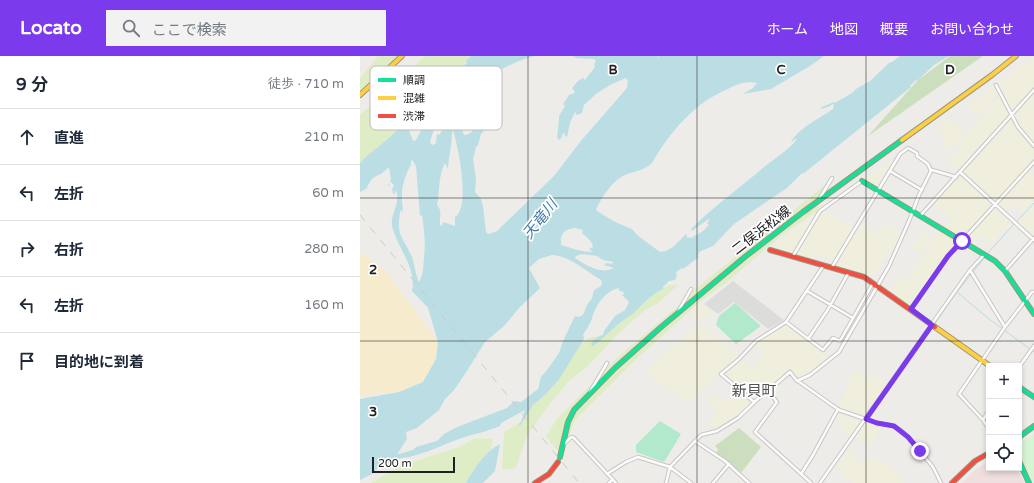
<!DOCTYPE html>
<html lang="ja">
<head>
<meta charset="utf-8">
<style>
  :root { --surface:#fff; --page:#f2f2f3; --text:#1f2937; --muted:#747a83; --line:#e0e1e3; --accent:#7c3aed }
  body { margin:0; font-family:"Varela Round","Noto Sans JP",sans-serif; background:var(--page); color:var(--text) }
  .controls { position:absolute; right:12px; bottom:12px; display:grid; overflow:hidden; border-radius:0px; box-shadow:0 2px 6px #0003 }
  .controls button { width:36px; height:36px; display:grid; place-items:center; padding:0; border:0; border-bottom:1px solid var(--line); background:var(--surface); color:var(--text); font:20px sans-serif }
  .scale { position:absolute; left:12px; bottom:10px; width:83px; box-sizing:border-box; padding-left:4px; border:2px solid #202020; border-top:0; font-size:11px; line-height:14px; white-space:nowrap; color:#202020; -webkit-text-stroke:3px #fff; paint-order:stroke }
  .stop { position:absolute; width:12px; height:12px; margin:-9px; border:3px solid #7c3aed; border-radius:50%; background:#fff }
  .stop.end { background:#7c3aed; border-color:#fff; box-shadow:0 1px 4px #0008 }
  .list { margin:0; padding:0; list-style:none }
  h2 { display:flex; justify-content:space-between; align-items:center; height:52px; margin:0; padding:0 16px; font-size:17px }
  h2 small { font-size:13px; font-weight:400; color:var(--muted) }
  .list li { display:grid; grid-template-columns:26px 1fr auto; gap:12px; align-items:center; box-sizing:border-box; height:56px; padding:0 16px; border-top:1px solid var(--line) }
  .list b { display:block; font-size:15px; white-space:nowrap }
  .list em { font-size:13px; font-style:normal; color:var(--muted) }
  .icon { flex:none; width:22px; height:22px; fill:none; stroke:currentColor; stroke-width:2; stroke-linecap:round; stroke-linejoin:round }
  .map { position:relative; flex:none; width:674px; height:427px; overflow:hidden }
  header { display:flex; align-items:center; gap:24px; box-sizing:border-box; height:56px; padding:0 20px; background:var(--accent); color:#fff }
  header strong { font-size:19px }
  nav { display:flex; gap:22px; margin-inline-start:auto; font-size:14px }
  .search { width:280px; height:36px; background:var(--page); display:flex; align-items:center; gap:10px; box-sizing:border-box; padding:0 14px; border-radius:0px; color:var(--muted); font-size:15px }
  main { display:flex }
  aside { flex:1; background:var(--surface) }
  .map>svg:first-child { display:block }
  .commercial { fill:#f0dfdf }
  .religious { fill:#dcdcda }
  .farmland { fill:#f0eedc }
  .grass { fill:#deedc6 }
  .forest { fill:#cbdebd }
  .sand { fill:#f7ebcd }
  .park { fill:#d6f5d4 }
  .pitch { fill:#b2e8cc }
  .water { fill:#badee3; fill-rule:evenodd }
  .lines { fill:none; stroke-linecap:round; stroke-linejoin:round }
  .stream { stroke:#badee3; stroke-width:1 }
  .street-casing { stroke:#c7c6c5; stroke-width:4.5 }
  .fast-casing { stroke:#99997f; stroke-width:6 }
  .slow-casing { stroke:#99997f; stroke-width:6 }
  .jam-casing { stroke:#99997f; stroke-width:6 }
  .street { stroke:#fcfcfc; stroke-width:2.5 }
  .fast { stroke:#16e098; stroke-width:4 }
  .slow { stroke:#ffcf43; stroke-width:4 }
  .jam { stroke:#f24e42; stroke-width:4 }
  .rail { stroke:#cbcbca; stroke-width:1; stroke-dasharray:8 8; stroke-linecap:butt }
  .route { stroke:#7c3aed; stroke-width:5 }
  .grid { fill:none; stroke:#202020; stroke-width:1; stroke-opacity:0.55 }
  .labels { text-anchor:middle; stroke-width:3.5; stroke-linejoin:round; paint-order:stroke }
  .street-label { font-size:14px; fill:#202020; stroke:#fff }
  .water-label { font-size:15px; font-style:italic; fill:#417ba6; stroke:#fff }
  .neighbourhood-label { font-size:15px; fill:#535353; stroke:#fff }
  .key { fill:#fff; stroke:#bcbcbc; stroke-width:1 }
  .key-label { font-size:11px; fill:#202020 }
  .grid-label { font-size:13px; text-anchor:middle; font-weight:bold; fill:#202020; stroke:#fff; stroke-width:3.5; stroke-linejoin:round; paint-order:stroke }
</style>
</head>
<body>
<header>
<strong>Locato</strong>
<div class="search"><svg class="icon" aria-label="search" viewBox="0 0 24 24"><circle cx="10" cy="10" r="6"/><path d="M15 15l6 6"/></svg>ここで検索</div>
<nav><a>ホーム</a><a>地図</a><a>概要</a><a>お問い合わせ</a></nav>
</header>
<main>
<aside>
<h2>9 分<small>徒歩 · 710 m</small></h2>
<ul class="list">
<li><svg class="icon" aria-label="ahead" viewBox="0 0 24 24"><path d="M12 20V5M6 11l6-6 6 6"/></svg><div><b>直進</b></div><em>210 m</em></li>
<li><svg class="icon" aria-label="left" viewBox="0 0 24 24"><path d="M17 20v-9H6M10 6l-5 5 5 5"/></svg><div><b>左折</b></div><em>60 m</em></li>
<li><svg class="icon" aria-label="right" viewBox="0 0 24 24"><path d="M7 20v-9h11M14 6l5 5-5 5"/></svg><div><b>右折</b></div><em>280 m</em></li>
<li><svg class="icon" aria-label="left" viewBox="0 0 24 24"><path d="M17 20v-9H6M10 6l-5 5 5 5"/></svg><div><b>左折</b></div><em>160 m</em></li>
<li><svg class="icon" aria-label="arrive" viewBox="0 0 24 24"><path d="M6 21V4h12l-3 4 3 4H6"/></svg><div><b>目的地に到着</b></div></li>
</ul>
</aside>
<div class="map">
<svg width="674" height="427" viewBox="0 0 674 427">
  <rect width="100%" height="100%" fill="#eeece9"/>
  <path class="commercial" d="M629,405V412H657L664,427H602L615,414Z"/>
  <path class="religious" d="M373,225L424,264L408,273L374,246L358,258L344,248Z"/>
  <path class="farmland" d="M674,0V32L652,55L638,27Z
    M634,30L639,37L618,60L607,50Z
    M674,36V87L660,71L654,59Z
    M640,39L649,59L621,91L617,87L614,90L618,94L599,115L590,106L592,101L588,97L590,95L596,99L600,95L596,89Z
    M590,62L605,76L587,96L581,92L586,78L577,73Z
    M651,63L656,72L674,92V104L602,183L582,171L591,161L574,148Z
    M537,100L516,132L503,124Z
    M669,113L674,118V127L672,129L674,130V143L663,156L653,147L645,155L638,148Z
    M674,148V180L673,181L658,166Z
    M635,150L653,166L632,189L622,180L613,190L605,185Z
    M464,155L493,172L473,205L458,196L452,204L436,198L461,156Z
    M456,158L432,198L411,192Z
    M499,167L518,177L522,171L525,172L527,168L542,176L534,195L531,198L525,199L512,221L474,209Z
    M580,175L599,186L587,200L551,251L529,237L540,220L546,224Z
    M563,176L572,182L560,199L551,192Z
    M341,248L353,257L338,266L329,259Z
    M426,266L463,294L470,303L450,318L438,323L423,306L399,286L415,301L428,315L394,344L364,319L380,303L393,312L403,295L394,290L396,285Z
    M338,268L379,299L329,347L285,317Z
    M493,314L531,327L505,361L480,353Z
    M377,334L392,346L377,361L355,374L348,367L358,358L346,347L356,337L367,348Z
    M478,357L521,372L511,389L480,375L482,366L474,363Z
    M494,390L493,404L504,407L509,400L530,409L544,427H493L481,420L480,413L477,410L491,392Z"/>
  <path class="grass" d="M18,0H45L0,39V22Z
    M65,0H112L30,81L0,107V59Z
    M465,129L457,155L422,179L366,227L341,245L272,307L215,364L207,385L205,397L196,393L186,381L196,364L258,301L330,240L334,234Z
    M309,229H318L298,247L285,254L261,275L228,310L210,324L188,350L166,382L156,412L142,414L144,376L159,367L162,369L173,349L202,318L220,289L229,282L246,278L279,252L294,238Z
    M115,382L133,383L131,393L112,416L106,427H11L40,410L99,391Z"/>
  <path class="forest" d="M590,0H623L508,80L557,25Z
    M379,372L401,391L381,417L356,397L358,393L355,390Z"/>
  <path class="sand" d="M0,196L26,215L78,286L76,303L63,326L39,336L0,339Z"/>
  <path class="park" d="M674,378V427H673L659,398V389Z"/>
  <path class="pitch" d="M375,247L401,270L376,288L356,269L359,260Z
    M300,365L321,378L304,406L276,396V389Z"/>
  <path class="water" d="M111,0H174C145,8 111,28 102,59C101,64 103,72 103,77L104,79C113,79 116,69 121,64C126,60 128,62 133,60L130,67L121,78L118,89L116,91L113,103L116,123L115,136L121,143L123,150L126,176L128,178L132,177L137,175L194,120L220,86L267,32L268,25L266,22L250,29L236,38L224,49L222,57L217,59L215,56L210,67L207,81L205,80L204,76L200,84L197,82L199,64V60L205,50L203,48L210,38H213L215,36L212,32L218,25L223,22L225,24L235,11L234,8L236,5L234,3L216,2L213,0H283V1L284,0H298L299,3V0H464L450,10L411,33L383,38L393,32L397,27C387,25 377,28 368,33C334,47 310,76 292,107C285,114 276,115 267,118C252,124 243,140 236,153L237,155L255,166L272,173L277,179L300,196L306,195L314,190L326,178L327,179L326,181L331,182C337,178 346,175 349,168H347L350,162L332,175L331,173C354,150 380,132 404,111C414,103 430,93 437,83H435L431,87C435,74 462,61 473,53L474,49L473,48L468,51L460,53L462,51L474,46L475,47L492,37L496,33L510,25L529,7L532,6L540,0H589L574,9L557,25L556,24L550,30L551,31L443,118L442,117L427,132L374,168L353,190L339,196L338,200L339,201L323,213L322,212L316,216L317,220L315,224L309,225L303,231V233C292,238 285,246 277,254C270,261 261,265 254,272C247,278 241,284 233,290L231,289C233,283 238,281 243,279L244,275L255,260L265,254L269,246L262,239L265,237L261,235H259V232C245,235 236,249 232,262C231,267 226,274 223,279L224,283L200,322L186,338L173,349L161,369L159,370V367L161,366L165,354L141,367L140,370C126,376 113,378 99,383C82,389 67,397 49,401C42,402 36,403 29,406V407C24,410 16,411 14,417L0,424V343L39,336L63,326L76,303L78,286L68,252L52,235C57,212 37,191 32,170C30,157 41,148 36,134L34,139L32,134L34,129L30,125L29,128L30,130L28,129L31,123L29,111L21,118L16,120L11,124L6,133L0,136V107C10,96 23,88 33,78C38,74 41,68 45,64C51,57 81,30 89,30C91,19 98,13 107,7L106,5ZM69,60L56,84L53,85L49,74L50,70L55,66ZM78,60L79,70L80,71L82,69V75L79,79L77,78L76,87L73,89L70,87C71,80 74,74 77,68L76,62ZM93,74C98,90 111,151 95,161V170L83,166L82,170L80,169C79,162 83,155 77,149C80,136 78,119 85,107L88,113C88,105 90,98 91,90C92,85 91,79 93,74ZM51,104L53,105L56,110L60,160L62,159C64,173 66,186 64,201C63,210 64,217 59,226C55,218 55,209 52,201C43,180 36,181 40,156L42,154L43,158C43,152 42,147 42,142C41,130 46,118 51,108ZM215,172L223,174L222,177C227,182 232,184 233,191L229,193L233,196C221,196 211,192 201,189C200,178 204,173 215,172ZM222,198L237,200L243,204L254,206L251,208L246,207L244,209L254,212C241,219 226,209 215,202L216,200ZM192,199C210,200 226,215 241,224L242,227L241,230L234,234L232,242L227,249L223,259L219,261L215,260L203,285L199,297L187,314L181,321L178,333L161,346L154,345L147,352L97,371L84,378L77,385L56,391L53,394L39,398L38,397L47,383L46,376L57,372L79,354L85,343L94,334L103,321L125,286L144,270L159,252L180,232L169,212L179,203Z
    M140,388L135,415L123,427H106C114,412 125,396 140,388Z"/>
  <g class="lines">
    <path class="stream" d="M657,165L674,147
      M627,198L654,168
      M598,237L629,263L674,296
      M574,269L597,236L625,201
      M479,402L573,271"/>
    <g class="street-casing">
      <path id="street" d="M636,29L658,71L674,90
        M530,115L562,134
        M571,115L572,114L596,121
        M600,116L674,184
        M460,142L472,122
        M560,160L674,34
        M433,200L460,155L502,125
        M610,214L645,271
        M645,215L674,182
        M447,235L493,262
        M551,253L588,200L674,106
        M318,256L331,233
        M426,266L463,294L473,282L480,285L513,227
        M448,283L467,255L489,216
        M659,311L674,290
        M438,325L479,354L517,367L530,369L541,374L548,381L573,411L581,427
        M408,335L417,346L395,376L451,427
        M230,336L247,307
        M394,346L361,318L378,304L396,285L426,266L464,209
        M623,364L629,354
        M629,373L623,364L599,338L645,271L672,236H674
        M335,385L365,405L389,427
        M203,389L211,381L214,382L256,427
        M247,418L266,406L278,401L310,411L331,427
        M441,418L453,399L478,353
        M249,427L252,424
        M306,427L310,411L341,379L357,375L378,362L403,338L408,335L430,316L437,325L450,319L479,296L529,210L549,165L559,139L571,115L568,108L557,100V97L548,92L540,98L472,211
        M353,427L369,408
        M460,427L610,214L624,199"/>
    </g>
    <g class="fast-casing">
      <path id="fast" d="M502,125L635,205L645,215L674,258
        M659,331L674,341
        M659,381L674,370
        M200,401L208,366L214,354L255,312L300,272L386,200L443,156L542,84
        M659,405L669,427"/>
    </g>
    <g class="slow-casing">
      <path id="slow" d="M0,39L42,0
        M542,84L632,19L656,0
        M575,271L630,310"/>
    </g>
    <g class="jam-casing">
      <path id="jam" d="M410,194L504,221L575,271
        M175,427L189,418L198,406
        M592,427L615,405L629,397"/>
    </g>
    <use href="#street" class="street"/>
    <use href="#fast" class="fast"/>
    <use href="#slow" class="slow"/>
    <use href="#jam" class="jam"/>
    <path class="rail" d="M0,159L219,427"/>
  </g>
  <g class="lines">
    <path class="route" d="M560,395L548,381L534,370L517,367L506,363L572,269L551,253L588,200L602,185"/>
  </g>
  <path class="grid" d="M168,0V427M337,0V427M506,0V427M0,142H674M0,285H674"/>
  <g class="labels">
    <g class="street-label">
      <text transform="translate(401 174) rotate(-38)" y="5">二俣浜松線</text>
    </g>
    <g class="water-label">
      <text transform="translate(180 163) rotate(-51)" y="5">天竜川</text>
    </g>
    <g class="neighbourhood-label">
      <text x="394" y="340">新貝町</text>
    </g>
  </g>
  <rect x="10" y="10" width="132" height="64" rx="6" class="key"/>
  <rect x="18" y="22" width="18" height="4" fill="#16e098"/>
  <rect x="18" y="40" width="18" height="4" fill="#ffcf43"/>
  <rect x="18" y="58" width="18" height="4" fill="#f24e42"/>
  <g class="key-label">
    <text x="43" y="28">順調</text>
    <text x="43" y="46">混雑</text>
    <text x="43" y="64">渋滞</text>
  </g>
  <g class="grid-label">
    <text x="253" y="18">B</text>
    <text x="421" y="18">C</text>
    <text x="590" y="18">D</text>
    <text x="13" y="218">2</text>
    <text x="13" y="360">3</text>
  </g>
</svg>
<div class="controls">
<button>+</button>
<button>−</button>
<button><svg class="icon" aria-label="locate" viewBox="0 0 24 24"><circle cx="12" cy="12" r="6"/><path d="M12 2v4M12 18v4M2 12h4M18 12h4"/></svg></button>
</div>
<div class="scale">200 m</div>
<div class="stop" style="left:602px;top:185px"></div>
<div class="stop end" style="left:560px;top:395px"></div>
</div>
</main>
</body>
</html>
